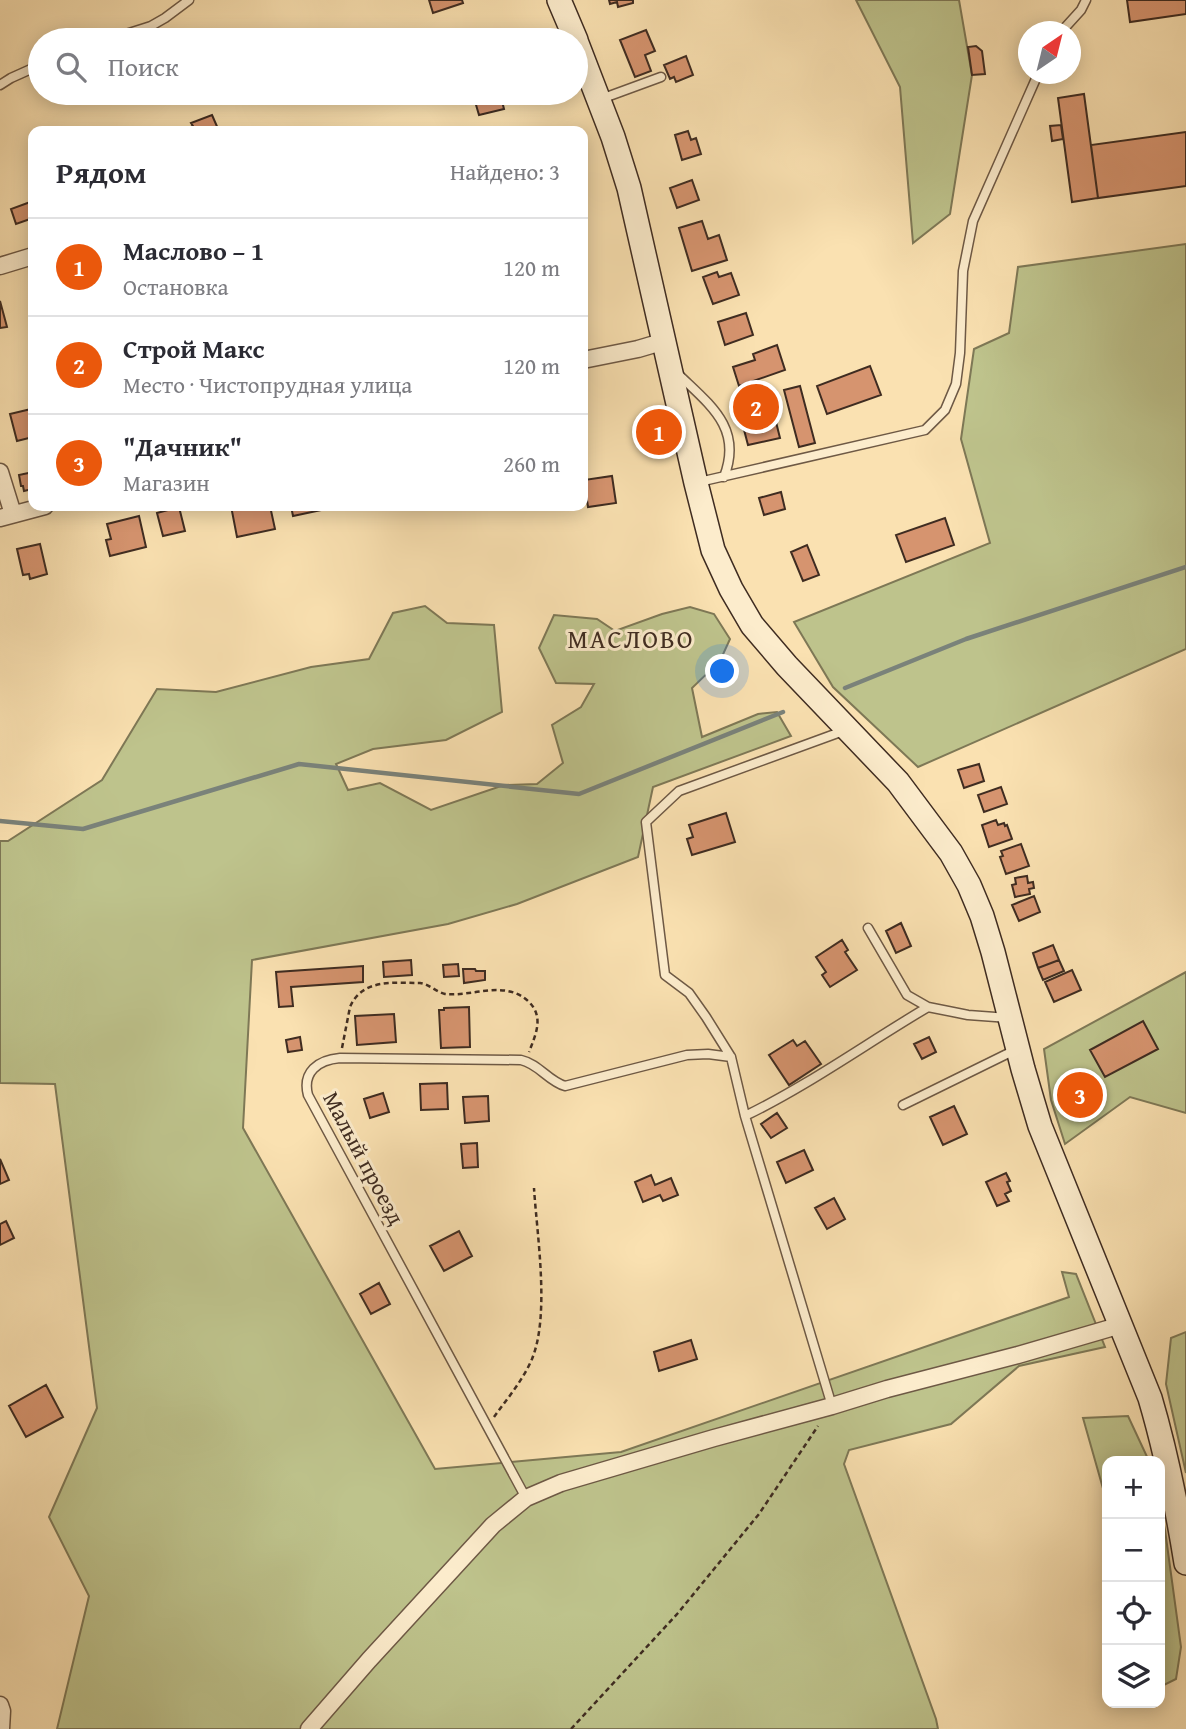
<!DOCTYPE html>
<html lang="ru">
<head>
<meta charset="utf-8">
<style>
  :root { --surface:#fff; --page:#f2f2f3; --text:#2b2b33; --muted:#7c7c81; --line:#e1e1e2; --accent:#ea580c }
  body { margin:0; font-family:"Gentium Book Plus",serif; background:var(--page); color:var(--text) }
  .controls { position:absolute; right:21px; bottom:21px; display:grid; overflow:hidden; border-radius:14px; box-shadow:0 4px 18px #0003 }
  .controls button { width:63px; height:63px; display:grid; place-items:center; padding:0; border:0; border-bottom:2px solid var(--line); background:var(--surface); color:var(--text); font:35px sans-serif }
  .compass { position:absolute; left:1018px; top:21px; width:63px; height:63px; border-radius:50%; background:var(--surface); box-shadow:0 4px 18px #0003; rotate:35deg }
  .you { position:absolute; left:723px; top:672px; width:24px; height:24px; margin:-18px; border:5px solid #fff; border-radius:50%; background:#1a73e8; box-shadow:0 0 0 10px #1a73e833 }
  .badge { display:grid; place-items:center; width:46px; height:46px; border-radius:50%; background:var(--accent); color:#fff; font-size:23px; font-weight:700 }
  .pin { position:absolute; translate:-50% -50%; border:4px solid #fff; box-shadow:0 2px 7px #0006 }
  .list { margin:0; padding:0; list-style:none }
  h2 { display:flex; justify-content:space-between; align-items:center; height:91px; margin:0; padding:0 28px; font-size:30px }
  h2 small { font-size:23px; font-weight:400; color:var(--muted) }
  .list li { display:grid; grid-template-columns:46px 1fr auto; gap:21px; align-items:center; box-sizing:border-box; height:98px; padding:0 28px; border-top:2px solid var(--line) }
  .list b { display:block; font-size:26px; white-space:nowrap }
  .list p { margin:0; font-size:23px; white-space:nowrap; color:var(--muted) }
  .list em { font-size:23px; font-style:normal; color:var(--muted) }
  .icon { flex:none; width:38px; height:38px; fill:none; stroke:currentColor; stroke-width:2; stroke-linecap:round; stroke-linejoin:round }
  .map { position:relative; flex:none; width:1186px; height:1729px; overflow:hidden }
  .search { position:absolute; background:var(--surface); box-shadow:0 4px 18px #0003; left:28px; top:28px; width:560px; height:77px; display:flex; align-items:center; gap:18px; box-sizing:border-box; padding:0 24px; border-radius:38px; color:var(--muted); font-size:26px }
  .panel { position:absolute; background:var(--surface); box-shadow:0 4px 18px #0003; left:28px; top:126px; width:560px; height:385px; border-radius:14px }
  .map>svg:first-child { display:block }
  .green { fill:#bec38c; stroke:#7e7856; stroke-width:2 }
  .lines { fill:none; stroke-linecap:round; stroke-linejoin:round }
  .stream { stroke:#7a827a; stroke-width:4.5 }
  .building { fill:#d6946f; stroke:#3f2c21; stroke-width:2 }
  .lane-casing { stroke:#6e5945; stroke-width:11 }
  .street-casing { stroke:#6e5945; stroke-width:19 }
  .secondary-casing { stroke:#3f2c21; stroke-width:26 }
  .path { stroke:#3f2c21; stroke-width:2.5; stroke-dasharray:5 3.5; stroke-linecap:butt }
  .lane { stroke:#fceccc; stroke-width:8 }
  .street { stroke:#fceccc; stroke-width:16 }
  .secondary { stroke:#fceccc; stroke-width:23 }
  .labels { text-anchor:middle; stroke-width:6; stroke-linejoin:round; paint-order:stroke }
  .street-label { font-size:23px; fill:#3f2c21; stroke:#fceccc }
  .quarter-label { font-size:26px; letter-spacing:2px; fill:#3f2c21; stroke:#fceccc }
</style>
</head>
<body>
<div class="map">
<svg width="1186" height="1729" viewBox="0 0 1186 1729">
  <rect width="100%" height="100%" fill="#fae1b1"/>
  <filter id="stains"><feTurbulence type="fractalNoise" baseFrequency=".00286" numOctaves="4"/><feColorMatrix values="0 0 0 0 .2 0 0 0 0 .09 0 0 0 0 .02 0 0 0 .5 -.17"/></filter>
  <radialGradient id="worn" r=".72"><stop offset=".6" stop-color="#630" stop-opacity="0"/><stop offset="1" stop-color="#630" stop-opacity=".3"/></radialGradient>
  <path class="green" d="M856,0H959L972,75L950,214L913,243L900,87Z
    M1186,244V649L918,767L833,687L794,622L990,543L961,439L974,349L1009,333L1018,267Z
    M425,606L447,623L494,625L502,712L446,740L373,749L336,764L348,790L380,783L431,810L504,785L537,784L563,763L552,725L581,707L594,684L556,683L539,648L554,615L597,619L615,631L662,614L690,607L714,614L730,639L720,661L692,688L702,737L758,714L777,712L791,736L653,787L638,857L517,904L448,924L252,960L243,1128L435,1469L621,1452L1069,1297L1062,1272L1076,1274L1105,1347L1019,1366L951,1424L849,1450L844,1464L936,1719L938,1729H57L89,1596L49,1517L97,1408L55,1084L0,1083V841H8L102,780L157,689L216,692L311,667L369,659L393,613Z
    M1186,972V1113L1130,1097L1065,1144L1051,1100L1044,1049Z
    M1186,1332V1473L1166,1384L1171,1338Z
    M1128,1416L1149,1461H1107V1493L1104,1492L1083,1418Z
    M1160,1507L1165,1530L1181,1647L1176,1679L1160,1687Z"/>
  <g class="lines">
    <path class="stream" d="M845,688L966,639L1186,567
      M0,821L83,829L299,764L579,794L783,712"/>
  </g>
  <path class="building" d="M429,0H462L463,3L433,13Z
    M609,0H633V3L618,7L617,2L610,4Z
    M1127,0H1186V14L1130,22Z
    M646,30L655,51L645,55L651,71L635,77L620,40Z
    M976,46L982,51L985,74L972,75L968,47Z
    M686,56L693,75L676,82L674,77L670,79L664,65Z
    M477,93H500L504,109L479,115L474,98L478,97Z
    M1084,94L1098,198L1072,202L1058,98Z
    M212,115L219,131H187L186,129L193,126L191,123Z
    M1061,125L1063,139L1052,141L1050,126Z
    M688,131L691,140L696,138L701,154L682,160L675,135Z
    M1186,132V186L1098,198L1091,145Z
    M692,180L699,200L677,208L670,188Z
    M33,201V218L16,224L11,209Z
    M702,221L708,239L719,235L727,260L692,271L679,228Z
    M717,272L719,277L731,273L739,295L713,304L703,277Z
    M0,301L7,327L0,328Z
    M746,313L753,335L725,345L718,322Z
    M777,345L785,370L739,386L733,367L755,360L753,354Z
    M870,366L881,395L827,414L817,386Z
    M800,386L815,443L799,447L784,390Z
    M770,394L775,414L742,421L738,401Z
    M31,409L33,420V437L17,441L10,414Z
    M774,414L780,438L748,445L742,422Z
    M33,472V484L31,485L32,489L24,491L23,486H21L19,475Z
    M612,476L616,503L588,507L584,480Z
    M781,492L785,509L764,515L759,498Z
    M231,506H270L275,529L237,537Z
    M291,506H325L326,509L293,516Z
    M179,507L185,531L163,536L157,513Z
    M139,516L146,547L110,556L106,540L111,539L107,524Z
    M945,518L954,545L906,562L896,535Z
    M40,544L47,574L30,579L29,574L23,575L17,549Z
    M807,545L819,575L803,581L791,552Z
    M979,764L984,781L964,788L958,770Z
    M1001,787L1007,804L984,812L978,795Z
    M726,813L735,842L692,855L687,839L693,837L689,825Z
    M996,820L998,825L1004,823L1005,826L1007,825L1012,839L989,847L982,825Z
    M1021,844L1029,866L1006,874L1000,857L1003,856L1001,851Z
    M1027,876L1028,883L1033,882L1034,888L1029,889L1030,894L1015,897L1012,885L1016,884L1015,878Z
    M1034,896L1040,912L1019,921L1012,905Z
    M901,923L911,946L896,953L886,931Z
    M842,940L848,950L845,952L857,970L830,987L822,975L826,972L816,957Z
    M1053,945L1059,960L1038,968L1033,953Z
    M411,960L412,975L384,977L383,962Z
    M1059,960L1064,971L1043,980L1038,968Z
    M458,964L459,976L444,977L443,965Z
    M363,966V982L291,987L293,1006L279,1007L276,972Z
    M463,969H475L476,971H485V980L464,983Z
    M1072,970L1081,990L1054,1002L1045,982Z
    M469,1007L470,1047L441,1048L439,1010H444V1008Z
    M394,1014L396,1042L357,1045L355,1016Z
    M1143,1021L1158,1049L1105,1077L1090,1050Z
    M300,1037L302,1050L288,1052L286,1040Z
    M929,1037L936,1052L922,1059L914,1044Z
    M793,1040L797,1046L805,1041L821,1064L789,1085L769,1055Z
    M1082,1073L1100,1105L1078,1117L1060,1085Z
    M447,1083L448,1109L421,1110L420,1084Z
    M383,1093L389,1112L370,1118L364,1099Z
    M488,1096L489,1121L465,1123L463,1097Z
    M954,1106L967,1134L943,1145L930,1117Z
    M777,1113L787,1128L771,1138L761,1124Z
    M477,1143L478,1167L463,1168L461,1144Z
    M804,1150L813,1170L786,1183L777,1162Z
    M0,1159L9,1180L0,1184Z
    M1006,1173L1010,1181L1007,1182L1011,1191L1005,1194L1009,1201L997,1206L986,1182Z
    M651,1175L655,1185L671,1178L678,1195L663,1201L660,1195L643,1202L635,1182Z
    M834,1198L845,1219L827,1229L815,1208Z
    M6,1221L14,1238L0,1245V1224Z
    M459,1231L472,1256L444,1271L430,1246Z
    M379,1283L390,1304L371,1314L360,1294Z
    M691,1340L697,1359L659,1371L654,1352Z
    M46,1385L63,1417L26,1437L9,1406Z"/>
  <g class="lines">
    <g class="lane-casing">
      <path id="lane" d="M1061,32L1081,10L1086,0
        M107,40L151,26L165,18L189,0
        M0,85L11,78L40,65
        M601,99L661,77
        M678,374C710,405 743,428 724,477
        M699,482L925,430L945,410L956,384L960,353L963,271L973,221L1038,74
        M868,928L907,995L928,1007
        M903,1105L1015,1050
        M745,1116C809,1085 867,1043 928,1007L968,1015L1009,1018
        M832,1406L745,1116L731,1057L706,1017L689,993L665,975L646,822L679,791L846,730
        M526,1498L308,1095C302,1072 318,1060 340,1058L521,1060C539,1064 548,1081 565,1086L687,1055L708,1054L731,1057"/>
    </g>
    <g class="street-casing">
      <path id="street" d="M0,266L33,256
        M583,360L638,349L665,341
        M0,472L13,514
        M0,518L45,506
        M0,1705L2,1711L1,1729
        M309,1729L369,1660L493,1525L526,1498L561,1483L714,1438L832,1406L887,1389L1018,1355L1121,1325"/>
    </g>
    <g class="secondary-casing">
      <path id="secondary" d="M559,0L576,40
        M576,41L613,137L629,188L696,483L713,550L731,589L752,625L787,666L898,782L951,853L969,885L982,916L993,952L1023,1069L1040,1126L1150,1398C1166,1452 1177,1507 1186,1563"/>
    </g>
    <path class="path" d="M342,1048L350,1007C362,978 395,983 420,983C429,984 436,992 445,994C472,997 506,979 529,1002C544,1017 536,1034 529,1052
      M494,1417C507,1399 523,1380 532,1359C550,1315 537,1236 534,1188
      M571,1729L678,1613L759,1514L818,1426"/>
    <use href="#lane" class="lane"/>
    <use href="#street" class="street"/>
    <use href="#secondary" class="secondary"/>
  </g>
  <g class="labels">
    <g class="street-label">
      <text transform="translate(364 1158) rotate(62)" y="8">Малый проезд</text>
    </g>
    <g class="quarter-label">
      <text x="631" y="648">МАСЛОВО</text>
    </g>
  </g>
  <rect width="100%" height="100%" filter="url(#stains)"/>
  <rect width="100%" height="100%" fill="url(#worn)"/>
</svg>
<div class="controls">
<button>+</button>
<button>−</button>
<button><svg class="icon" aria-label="locate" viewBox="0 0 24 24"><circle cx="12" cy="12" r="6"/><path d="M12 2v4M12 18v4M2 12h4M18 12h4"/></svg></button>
<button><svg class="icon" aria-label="layers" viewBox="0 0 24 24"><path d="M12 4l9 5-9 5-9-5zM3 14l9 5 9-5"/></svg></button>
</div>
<svg class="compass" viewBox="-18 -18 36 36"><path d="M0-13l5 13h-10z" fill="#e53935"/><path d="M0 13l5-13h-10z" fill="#7c7c81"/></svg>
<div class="you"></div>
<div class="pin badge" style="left:659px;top:432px">1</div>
<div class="pin badge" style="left:756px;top:407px">2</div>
<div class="pin badge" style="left:1080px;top:1095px">3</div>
<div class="search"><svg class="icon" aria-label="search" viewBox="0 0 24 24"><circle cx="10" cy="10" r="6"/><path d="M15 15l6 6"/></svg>Поиск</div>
<section class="panel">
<h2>Рядом<small>Найдено: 3</small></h2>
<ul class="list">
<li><span class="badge">1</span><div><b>Маслово – 1</b><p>Остановка</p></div><em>120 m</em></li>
<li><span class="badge">2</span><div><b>Строй Макс</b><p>Место · Чистопрудная улица</p></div><em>120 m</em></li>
<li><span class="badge">3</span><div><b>&quot;Дачник&quot;</b><p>Магазин</p></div><em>260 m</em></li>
</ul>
</section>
</div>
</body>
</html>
